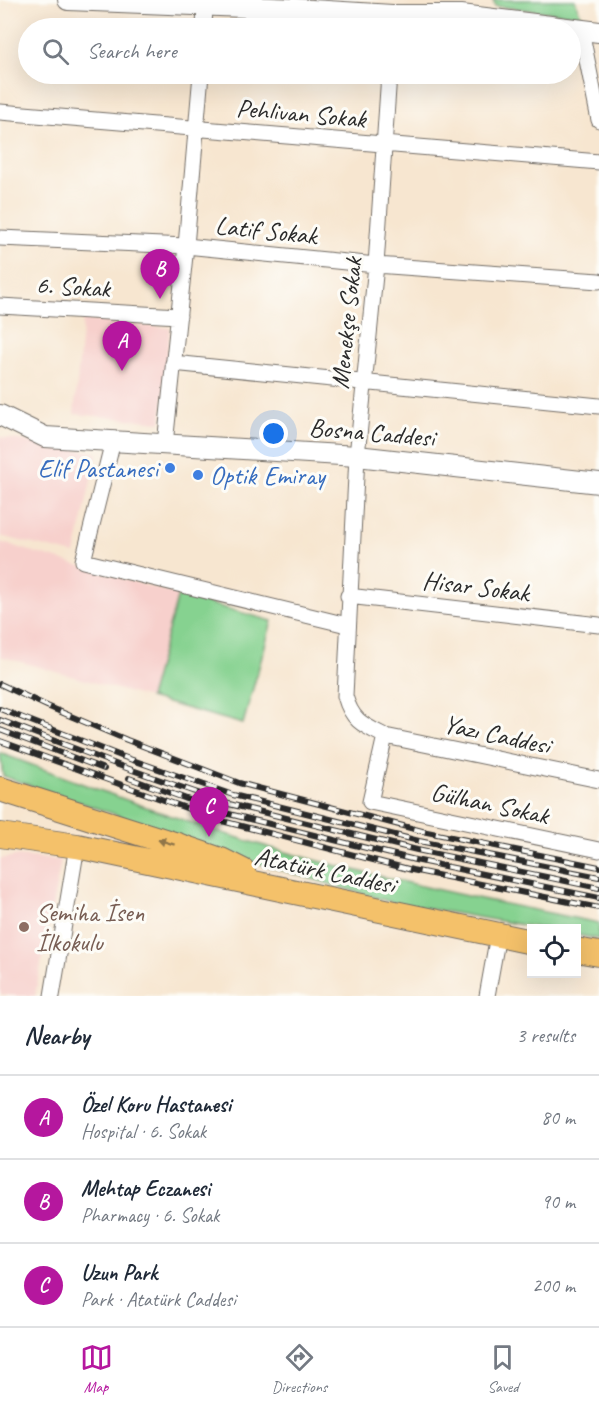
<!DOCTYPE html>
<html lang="en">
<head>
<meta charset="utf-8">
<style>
  :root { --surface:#fff; --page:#f6f6f7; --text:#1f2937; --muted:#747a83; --line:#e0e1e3; --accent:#b5179e }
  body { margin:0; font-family:Caveat,sans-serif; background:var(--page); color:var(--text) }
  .controls { position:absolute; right:18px; bottom:18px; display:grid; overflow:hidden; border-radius:0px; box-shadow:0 6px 24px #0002 }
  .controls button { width:54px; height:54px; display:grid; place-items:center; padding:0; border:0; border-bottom:2px solid var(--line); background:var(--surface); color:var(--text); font:30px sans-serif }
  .you { position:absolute; left:274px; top:434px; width:21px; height:21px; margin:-15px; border:4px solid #fff; border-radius:50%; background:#1a73e8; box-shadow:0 0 0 9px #1a73e833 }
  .badge { display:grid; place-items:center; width:39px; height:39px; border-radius:50%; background:var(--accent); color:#fff; font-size:20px; font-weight:700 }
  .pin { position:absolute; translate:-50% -50px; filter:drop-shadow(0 2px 3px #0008) }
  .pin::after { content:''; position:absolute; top:32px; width:21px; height:18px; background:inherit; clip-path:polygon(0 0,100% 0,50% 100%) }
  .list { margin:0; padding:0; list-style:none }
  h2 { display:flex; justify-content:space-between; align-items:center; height:78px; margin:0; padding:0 24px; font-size:26px }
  h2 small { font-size:20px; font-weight:400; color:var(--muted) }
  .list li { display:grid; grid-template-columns:39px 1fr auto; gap:18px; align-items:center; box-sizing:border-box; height:84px; padding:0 24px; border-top:2px solid var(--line) }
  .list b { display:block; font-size:22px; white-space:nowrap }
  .list p { margin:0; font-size:20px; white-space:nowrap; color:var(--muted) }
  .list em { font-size:20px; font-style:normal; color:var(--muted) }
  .icon { flex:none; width:33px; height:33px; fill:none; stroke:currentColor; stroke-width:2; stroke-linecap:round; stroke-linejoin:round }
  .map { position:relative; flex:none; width:599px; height:996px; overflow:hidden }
  .search { position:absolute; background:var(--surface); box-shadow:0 6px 24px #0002; left:18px; right:18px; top:18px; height:66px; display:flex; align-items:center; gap:15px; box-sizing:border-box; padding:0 21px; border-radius:33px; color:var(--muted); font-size:22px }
  .sheet { height:330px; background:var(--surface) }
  nav { display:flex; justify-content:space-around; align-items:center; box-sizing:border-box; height:84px; border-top:2px solid var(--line); background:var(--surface); font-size:16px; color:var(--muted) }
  nav a { display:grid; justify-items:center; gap:3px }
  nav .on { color:var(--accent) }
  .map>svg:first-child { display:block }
  .built { fill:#f7d0cc }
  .green { fill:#86d290; stroke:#587e5e; stroke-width:1.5 }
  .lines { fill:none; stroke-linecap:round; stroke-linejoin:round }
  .minor-casing { stroke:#726c65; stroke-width:17 }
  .tertiary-casing { stroke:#726c65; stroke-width:22 }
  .primary-casing { stroke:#726c65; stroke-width:26 }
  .minor { stroke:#fff; stroke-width:15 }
  .tertiary { stroke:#fff; stroke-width:20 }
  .primary { stroke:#f4c16a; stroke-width:24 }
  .rail-casing { stroke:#2b2b2b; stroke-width:6 }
  .rail { stroke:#fdfcf7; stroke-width:4; stroke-dasharray:11; stroke-linecap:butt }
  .oneway { fill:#90764a }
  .shop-dot { fill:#3f7fe0; stroke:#fdfcf7; stroke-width:2 }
  .education-dot { fill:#8d6e63; stroke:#fdfcf7; stroke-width:2 }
  .labels { text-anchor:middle; stroke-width:6; stroke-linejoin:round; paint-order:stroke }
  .street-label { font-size:26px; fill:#2b2b2b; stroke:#fdfcf7 }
  .shop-label { font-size:26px; fill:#366cbe; stroke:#fdfcf7; text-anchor:end }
  .education-label { font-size:26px; fill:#785e54; stroke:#fdfcf7; text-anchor:start }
</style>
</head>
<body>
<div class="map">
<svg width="599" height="996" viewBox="0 0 599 996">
  <rect width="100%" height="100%" fill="#fdfcf7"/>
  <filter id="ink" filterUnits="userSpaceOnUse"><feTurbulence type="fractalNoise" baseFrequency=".0167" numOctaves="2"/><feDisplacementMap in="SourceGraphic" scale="12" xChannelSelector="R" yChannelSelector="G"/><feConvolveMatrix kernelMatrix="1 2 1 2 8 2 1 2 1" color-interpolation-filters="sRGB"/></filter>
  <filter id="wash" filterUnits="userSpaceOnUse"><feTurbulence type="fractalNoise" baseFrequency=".008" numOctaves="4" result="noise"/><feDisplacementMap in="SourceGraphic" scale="24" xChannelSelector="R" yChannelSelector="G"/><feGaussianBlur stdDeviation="1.35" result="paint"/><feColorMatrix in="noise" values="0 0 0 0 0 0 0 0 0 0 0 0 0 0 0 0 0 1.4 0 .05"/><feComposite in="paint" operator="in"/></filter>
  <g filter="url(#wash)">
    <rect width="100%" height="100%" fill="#f7e6d0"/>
    <path class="built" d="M83,320L170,328L161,422L74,414Z
      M0,437L97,453L75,554L0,536Z
      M0,542L178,595L149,698L0,656Z
      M16,856L61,860L35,996H12L0,994V859Z"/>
    <path class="green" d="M493,0H575L581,16L495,6Z
      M178,595L272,621L243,724L149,698Z
      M0,753C104,792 207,832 315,860C409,885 504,904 599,923V939L577,935L576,928H540L391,902L254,862L3,776Z"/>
  </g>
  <g filter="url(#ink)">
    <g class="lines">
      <g class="minor-casing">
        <path id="minor" d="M204,28L205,5
          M581,30L599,120
          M389,74L376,265L357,456L345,696C352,721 363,725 385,736L599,780
          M0,112L599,162
          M0,238L186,246L376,265L599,281
          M0,306L179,316
          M173,363L599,406
          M113,441L83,561L347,625
          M165,444L186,246L201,74
          M348,596L599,625
          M385,736L370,802L599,850
          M52,996L77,846
          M487,996L498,935"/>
      </g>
      <g class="tertiary-casing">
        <path id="tertiary" d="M68,0L295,9L392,15H461L599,32
          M0,415L45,437L357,456L599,483"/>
      </g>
      <g class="primary-casing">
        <path id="primary" d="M0,789L180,846L221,860L243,871
          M0,835L77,846L532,942
          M576,950L599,954"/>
      </g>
      <use href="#minor" class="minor"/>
      <use href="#tertiary" class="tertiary"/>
      <use href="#primary" class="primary"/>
      <g class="rail-casing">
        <path id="rail" d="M0,684L47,706L127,740L239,783L422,831L599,867
          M0,709L121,756L233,795L419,841L599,877
          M0,720L118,765L229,804L417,850L599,888
          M0,730L104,769
          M0,741L222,821L412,870L599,908
          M129,778L225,813L415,860L599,898"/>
      </g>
      <use href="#rail" class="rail"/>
    </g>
    <defs><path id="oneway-solid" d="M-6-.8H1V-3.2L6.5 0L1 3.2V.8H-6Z" transform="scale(1.5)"/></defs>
    <use class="oneway" href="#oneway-solid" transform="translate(166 842) rotate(-163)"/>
  </g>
  <g class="shop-dot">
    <circle cx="170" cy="468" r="6"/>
    <circle cx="198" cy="475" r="6"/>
  </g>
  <circle class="education-dot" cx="24" cy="927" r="6"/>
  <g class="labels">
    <g class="street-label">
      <text transform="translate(301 113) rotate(5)" y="9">Pehlivan Sokak</text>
      <text transform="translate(266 230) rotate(6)" y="9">Latif Sokak</text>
      <text transform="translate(73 286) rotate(3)" y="9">6. Sokak</text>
      <text transform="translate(346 323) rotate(-84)" y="9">Menekşe Sokak</text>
      <text transform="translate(372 432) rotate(5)" y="9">Bosna Caddesi</text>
      <text transform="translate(476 586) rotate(7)" y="9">Hisar Sokak</text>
      <text transform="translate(497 734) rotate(12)" y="9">Yazı Caddesi</text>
      <text transform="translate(490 803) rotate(12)" y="9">Gülhan Sokak</text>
      <text transform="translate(325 870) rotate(12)" y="9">Atatürk Caddesi</text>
    </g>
    <g class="shop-label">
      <text x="158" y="477">Elif Pastanesi</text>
      <text x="210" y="484" text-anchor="start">Optik Emiray</text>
    </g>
    <g class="education-label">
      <text x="36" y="921">Semiha İsen<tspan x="36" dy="30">İlkokulu</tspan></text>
    </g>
  </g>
</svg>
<div class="controls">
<button><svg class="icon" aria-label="locate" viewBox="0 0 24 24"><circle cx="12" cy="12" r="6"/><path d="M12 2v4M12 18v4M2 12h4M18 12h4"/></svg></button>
</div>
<div class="you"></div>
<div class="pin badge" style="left:122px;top:371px">A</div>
<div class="pin badge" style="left:160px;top:299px">B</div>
<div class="pin badge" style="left:209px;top:837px">C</div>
<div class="search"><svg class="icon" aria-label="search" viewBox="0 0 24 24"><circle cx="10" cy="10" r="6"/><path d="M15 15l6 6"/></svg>Search here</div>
</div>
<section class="sheet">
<h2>Nearby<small>3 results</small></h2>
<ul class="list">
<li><span class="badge">A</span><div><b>Özel Koru Hastanesi</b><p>Hospital · 6. Sokak</p></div><em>80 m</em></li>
<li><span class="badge">B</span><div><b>Mehtap Eczanesi</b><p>Pharmacy · 6. Sokak</p></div><em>90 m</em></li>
<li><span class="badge">C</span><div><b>Uzun Park</b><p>Park · Atatürk Caddesi</p></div><em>200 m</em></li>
</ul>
</section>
<nav>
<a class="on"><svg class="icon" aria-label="map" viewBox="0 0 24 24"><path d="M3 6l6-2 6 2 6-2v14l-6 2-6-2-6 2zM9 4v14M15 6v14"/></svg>Map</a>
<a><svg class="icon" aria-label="directions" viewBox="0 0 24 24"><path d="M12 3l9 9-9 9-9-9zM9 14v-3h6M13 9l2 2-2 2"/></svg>Directions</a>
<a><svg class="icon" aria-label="saved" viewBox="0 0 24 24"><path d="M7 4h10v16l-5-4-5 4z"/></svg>Saved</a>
</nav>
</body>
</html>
